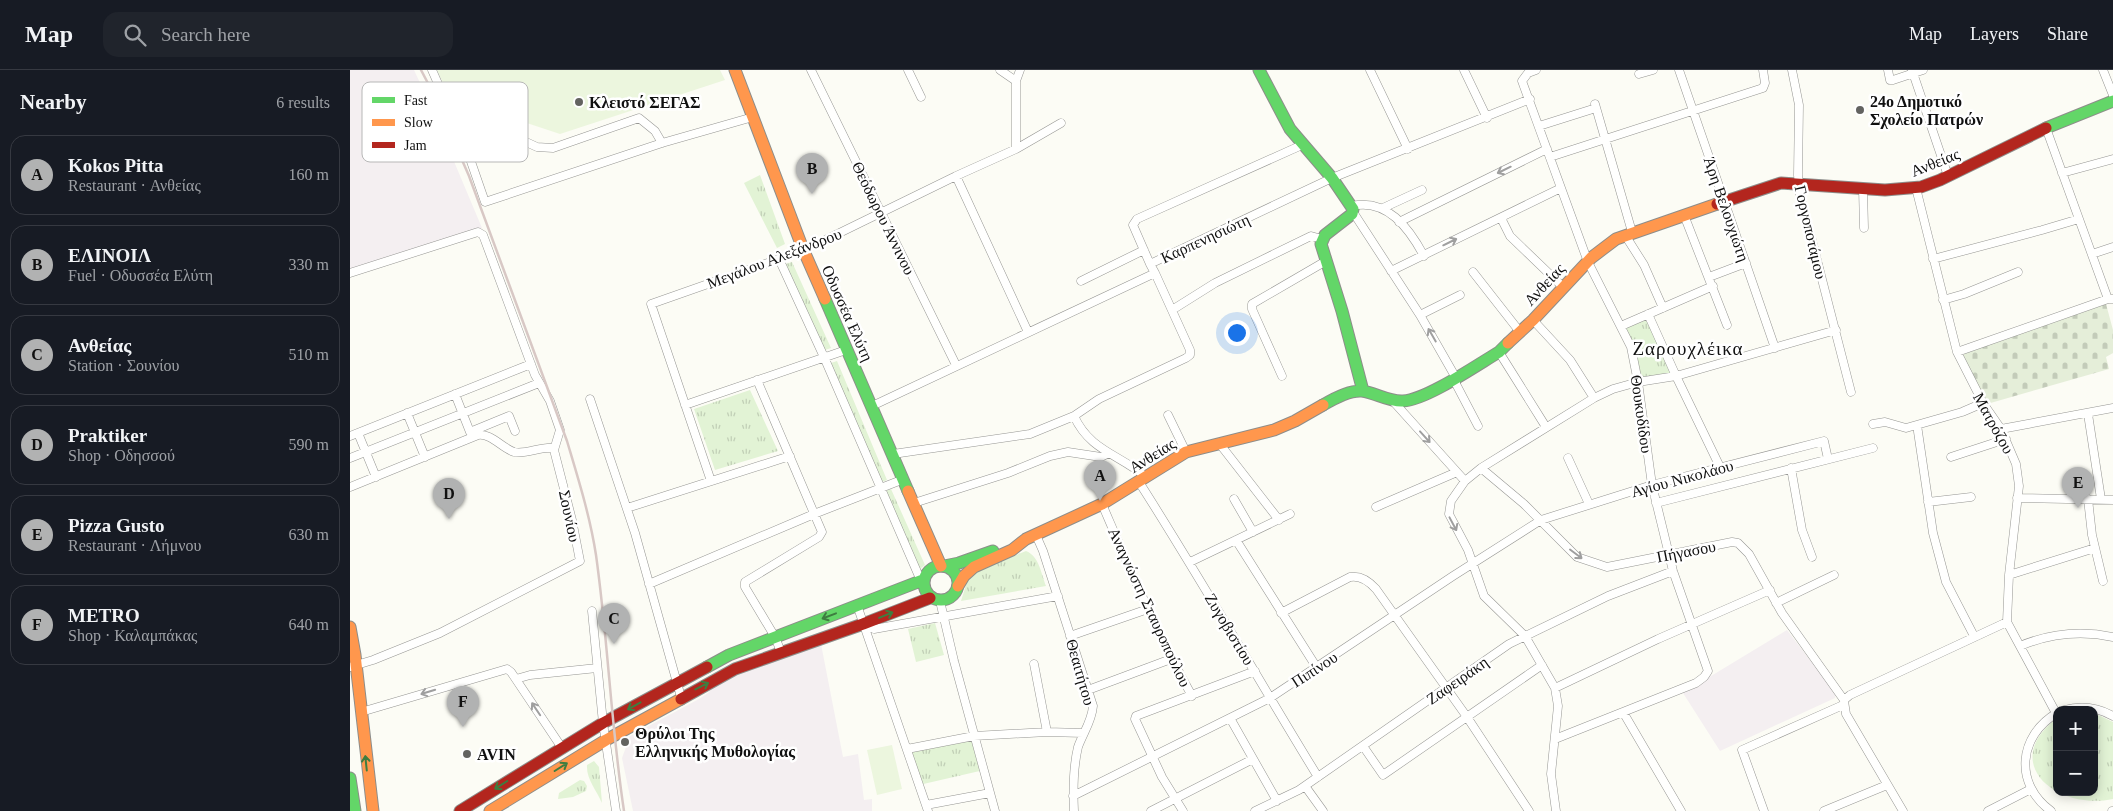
<!DOCTYPE html>
<html lang="en">
<head>
<meta charset="utf-8">
<style>
  :root { --surface:#171b24; --page:#20242c; --text:#f1f3f6; --muted:#9ea1a6; --line:#363941; --accent:#b1b2b2 }
  body { margin:0; font-family:Georgia,serif; background:var(--page); color:var(--text) }
  .controls { position:absolute; right:15px; bottom:15px; display:grid; overflow:hidden; border-radius:10px; box-shadow:0 2px 12px #0003 }
  .controls button { width:45px; height:45px; display:grid; place-items:center; padding:0; border:0; border-bottom:1px solid var(--line); background:var(--surface); color:var(--text); font:25px sans-serif }
  .you { position:absolute; left:886px; top:262px; width:18px; height:18px; margin:-12px; border:4px solid #fff; border-radius:50%; background:#1a73e8; box-shadow:0 0 0 8px #1a73e833 }
  .badge { display:grid; place-items:center; width:32px; height:32px; border-radius:50%; background:var(--accent); color:#111; font-size:16px; font-weight:700 }
  .pin { position:absolute; translate:-50% -41px; filter:drop-shadow(0 1px 2px #0008) }
  .pin::after { content:''; position:absolute; top:26px; width:18px; height:15px; background:inherit; clip-path:polygon(0 0,100% 0,50% 100%) }
  .list { margin:0; padding:0; list-style:none }
  h2 { display:flex; justify-content:space-between; align-items:center; height:65px; margin:0; padding:0 20px; font-size:21px }
  h2 small { font-size:16px; font-weight:400; color:var(--muted) }
  .list li { display:grid; grid-template-columns:32px 1fr auto; gap:15px; align-items:center; box-sizing:border-box; height:80px; margin:0 10px 10px; padding:0 10px; border:1px solid var(--line); border-radius:15px }
  .list b { display:block; font-size:19px; white-space:nowrap }
  .list p { margin:0; font-size:16px; white-space:nowrap; color:var(--muted) }
  .list em { font-size:16px; font-style:normal; color:var(--muted) }
  .icon { flex:none; width:28px; height:28px; fill:none; stroke:currentColor; stroke-width:2; stroke-linecap:round; stroke-linejoin:round }
  .map { position:relative; flex:none; width:1763px; height:741px; overflow:hidden }
  header { display:flex; align-items:center; gap:30px; box-sizing:border-box; height:70px; padding:0 25px; background:var(--surface); border-bottom:1px solid var(--line) }
  header strong { font-size:24px }
  nav { display:flex; gap:28px; margin-inline-start:auto; font-size:18px }
  .search { width:350px; height:45px; background:var(--page); display:flex; align-items:center; gap:12px; box-sizing:border-box; padding:0 18px; border-radius:15px; color:var(--muted); font-size:19px }
  main { display:flex }
  aside { flex:1; background:var(--surface) }
  .map>svg:first-child { display:block }
  .industrial { fill:#f4eff1 }
  .grass { fill:url(#grass-tufts) }
  .cemetery { fill:url(#cemetery-stones) }
  .pitch { fill:#ecf6de }
  .lines { fill:none; stroke-linecap:round; stroke-linejoin:round }
  .street-casing { stroke:#969693; stroke-width:9 }
  .fast-casing { stroke:#8d8d8a; stroke-width:13 }
  .slow-casing { stroke:#8d8d8a; stroke-width:13 }
  .jam-casing { stroke:#8d8d8a; stroke-width:13 }
  .street { stroke:#fffffe; stroke-width:8 }
  .fast { stroke:#63d668; stroke-width:11 }
  .slow { stroke:#ff974d; stroke-width:11 }
  .jam { stroke:#b3261e; stroke-width:11 }
  .rail { stroke:#d8c8c5; stroke-width:2.5 }
  .oneway { stroke:#9f9f9f }
  .oneway2 { stroke:#3e7d40 }
  .poi-dot { fill:#636360; stroke:#fff; stroke-width:2 }
  .labels { text-anchor:middle; stroke-width:5; stroke-linejoin:round; paint-order:stroke }
  .poi-label { font-size:16px; font-weight:bold; fill:#101010; stroke:#fff; text-anchor:start }
  .street-label { font-size:16px; fill:#101010; stroke:#fff }
  .quarter-label { font-size:19px; letter-spacing:1px; fill:#101010; stroke:#fff }
  .key { fill:#fff; stroke:#b7b7b7; stroke-width:1 }
  .key-label { font-size:14px; fill:#101010 }
</style>
</head>
<body>
<header>
<strong>Map</strong>
<div class="search"><svg class="icon" aria-label="search" viewBox="0 0 24 24"><circle cx="10" cy="10" r="6"/><path d="M15 15l6 6"/></svg>Search here</div>
<nav><a>Map</a><a>Layers</a><a>Share</a></nav>
</header>
<main>
<aside>
<h2>Nearby<small>6 results</small></h2>
<ul class="list">
<li><span class="badge">A</span><div><b>Kokos Pitta</b><p>Restaurant · Ανθείας</p></div><em>160 m</em></li>
<li><span class="badge">B</span><div><b>ΕΛΙΝΟΙΛ</b><p>Fuel · Οδυσσέα Ελύτη</p></div><em>330 m</em></li>
<li><span class="badge">C</span><div><b>Ανθείας</b><p>Station · Σουνίου</p></div><em>510 m</em></li>
<li><span class="badge">D</span><div><b>Praktiker</b><p>Shop · Οδησσού</p></div><em>590 m</em></li>
<li><span class="badge">E</span><div><b>Pizza Gusto</b><p>Restaurant · Λήμνου</p></div><em>630 m</em></li>
<li><span class="badge">F</span><div><b>METRO</b><p>Shop · Καλαμπάκας</p></div><em>640 m</em></li>
</ul>
</aside>
<div class="map">
<svg width="1763" height="741" viewBox="0 0 1763 741">
  <defs>
    <pattern id="grass-tufts" width="24" height="20" patternUnits="userSpaceOnUse" patternTransform="scale(1.25)"><rect width="24" height="20" fill="#e2f3d5"/><path d="M3 7l-1-3M5 7V3M7 7l1-3M15 17l-1-3M17 17v-4M19 17l1-3" fill="none" stroke="#c1cfb6"/></pattern>
    <pattern id="cemetery-stones" width="16" height="16" patternUnits="userSpaceOnUse" patternTransform="scale(1.25)"><rect width="16" height="16" fill="#e5eed9"/><path d="M2 7V4a2 2 0 0 1 4 0v3zM10 15v-3a2 2 0 0 1 4 0v3z" fill="#c3cbb9"/></pattern>
  </defs>
  <rect width="100%" height="100%" fill="#fcfcf5"/>
  <path class="industrial" d="M0,0H64L79,32L132,158L0,200Z
    M1437,560L1486,624L1485,628L1370,681L1333,623Z
    M471,574L493,687L508,684L514,730L522,729V741H283L272,688L280,666L349,629L358,623L364,616L375,610Z"/>
  <path class="grass" d="M410,105L435,174L427,178L394,113Z
    M442,192L481,278L475,280L436,194Z
    M1298,244L1326,306L1288,312L1271,256Z
    M487,291L537,410L532,412L481,293Z
    M400,320L428,381L365,400L344,339Z
    M541,419L575,495L570,499L536,421Z
    M676,481C689,486 691,503 696,516L611,531L617,512L625,502Z
    M585,553L594,585L566,592L558,559Z
    M1744,643L1763,652V729C1707,741 1648,693 1707,648V722H1744Z
    M624,666L634,700L569,715L557,679Z
    M244,691L249,697L252,733C247,721 236,709 237,695Z
    M230,710L234,711L237,716L236,721L223,727L208,729L209,723Z"/>
  <path class="cemetery" d="M1756,234L1763,260V283L1756,287L1759,299L1637,334L1613,286L1615,283Z"/>
  <path class="pitch" d="M87,0H370L375,10L210,64L156,46L147,27L107,45Z
    M542,675L552,719L527,725L517,680Z"/>
  <g class="lines">
    <g class="street-casing">
      <path id="street" d="M82,0L117,80L135,132L312,73L403,47
        M461,0L606,295
        M558,0L571,27
        M650,0L666,11
        M1020,0L1058,79
        M1114,0L1137,48
        M1186,0L1178,3L1172,11L1238,192L1281,277L1288,312L1302,415L1323,501L1358,601L1354,607L1346,613L1205,669
        M1329,0L1425,278
        M1442,0L1449,35L1448,105L1450,124L1501,322
        M1538,0L1540,10H1543L1573,0
        M1562,0L1598,106
        M1753,0L1763,25
        M1289,4L1303,0
        M1245,34L1282,162
        M1189,56L1246,38
        M1696,58L1758,229
        M163,66L187,77L203,78L289,48L305,61L312,73
        M666,79V11L670,0
        M1200,87L1413,18L1415,13L1413,0
        M1712,103L1763,89
        M606,106L678,262
        M1566,118L1607,282L1633,333L1651,359L1666,394L1669,416L1659,505L1657,552L1706,643
        M1513,119L1514,158
        M1002,136C1037,128 1059,158 1074,186
        M1033,138L1072,120
        M1003,142L1070,245L1106,308V314L1128,356
        M1334,145L1377,255
        M1151,148L1160,166L1214,218
        M1049,152L1197,79
        M1275,165L1294,195L1313,238
        M1742,184L1763,177
        M429,189L474,287L571,511
        M1583,189L1692,160L1729,149
        M800,194L783,155L787,149L952,75
        M1041,201L1211,118
        M1123,202L1170,262
        M0,203L128,162L133,165L185,305L200,331L210,360L204,380L222,450L230,491L90,563L23,590L0,597
        M1359,207L1396,193
        M731,211L794,180
        M1593,230L1614,224L1668,202
        M822,240L865,213L961,166L972,169
        M1298,244L1326,306L1370,397
        M1070,245L1110,225
        M1183,250L1220,290L1244,328
        M1271,256L1363,216
        M1149,282L1196,357
        M1607,282L1758,229H1763
        M932,306L902,239V234L976,191
        M407,310L472,462L469,467L395,512V517L425,567L431,582
        M105,324L120,362L123,364
        M240,329L285,463L331,627
        M1042,330L1115,411
        M335,335L496,280
        M522,336L805,203L800,194L982,108L1180,29
        M57,343L75,387
        M1738,344L1751,429
        M818,345L836,382
        M724,346C740,381 769,384 796,407
        M1523,354L1535,352L1556,358L1612,342L1633,333
        M1567,355L1583,463L1596,512L1624,566
        M1651,359L1763,338
        M120,362L159,346L165,361
        M8,363L26,407
        M0,366L181,294
        M869,373L929,450
        M543,384L680,364L724,346L749,329L836,288L840,285V280L805,203
        M1601,387L1656,369
        M0,388L189,313
        M1218,388L1239,434
        M1131,398L1174,434L1227,487L1257,497L1382,472L1388,473L1399,484L1432,543L1494,630
        M1441,398L1452,460L1462,487
        M361,411L301,234L429,189L473,171L606,106L666,79L711,53
        M789,412C851,509 908,609 968,707
        M0,417L128,365C141,363 152,378 164,382C176,385 191,376 204,378
        M1667,428L1763,430
        M884,429L903,462
        M1738,429L1742,465L1753,511
        M1578,432L1621,427
        M564,433L658,403L700,386L718,382L751,387L759,383
        M1306,433L1523,378
        M752,434C780,499 807,564 842,626
        M1026,437L1107,402
        M277,438L440,386
        M686,465L693,481L743,636C742,651 733,663 728,677C723,698 723,720 724,741
        M886,470L967,598
        M840,492L940,444
        M1659,505L1745,478
        M299,514L464,444L554,409
        M590,531L604,591L645,741
        M1426,533L1484,505
        M507,535L578,741
        M242,541L253,653L266,741
        M931,543L1000,507C1011,505 1019,511 1026,519L1117,647L1179,741
        M513,554L524,559L708,526
        M720,566L798,539
        M1670,576C1701,563 1730,560 1763,567
        M684,594L697,662
        M166,609L180,605L247,598
        M1205,618L1308,569L1420,520
        M738,620L821,589
        M1494,630L1500,625L1657,552
        M1494,631L1496,644L1553,741
        M1714,640C1732,635 1747,637 1763,646
        M11,642L157,599L161,602L212,678
        M1273,642L1331,741
        M880,648L927,731
        M1013,676L1033,705L1192,595
        M557,679L624,666L697,662L733,663
        M955,716L973,741
        M723,726L920,628L1103,506L1191,450L1302,415L1474,371L1478,389
        M576,735L640,723
        M801,741L903,689
        M833,741L812,707L785,649L786,646L905,601
        M905,741L949,720L1159,574L1258,526L1323,501
        M1206,741L1201,704L1208,636L1205,618L1175,566L1134,526L1118,480L1099,444L1101,431L1115,411L1131,398L1244,328L1263,319L1288,312L1326,306L1486,260
        M1414,741L1392,680L1493,635
        M1474,741L1537,715
        M1638,741L1681,719
        M1701,741C1664,714 1668,666 1707,643
        M1762,741H1763"/>
    </g>
    <g class="fast-casing">
      <path id="fast" d="M909,0L940,59L982,108L1003,139L1002,144L975,165L971,174L992,241L1013,321
        M1696,58L1763,31
        M475,229L558,421
        M973,335C983,329 999,320 1012,321C1026,323 1039,332 1053,331C1076,330 1127,295 1149,282L1158,273
        M574 513a17 17 0 1 1 34 0a17 17 0 1 1-34 0Z
        M594,496L609,493L643,481
        M357,597L379,585L573,510
        M0,708L5,741"/>
    </g>
    <g class="slow-casing">
      <path id="slow" d="M385,0L453,179L475,229
        M1158,273L1183,250L1241,188L1266,169L1367,134
        M558,421L591,496
        M608,516L614,506L624,497L662,480L676,469L752,434L836,382L924,360L945,351L973,335
        M0,557L5,585L23,741
        M140,741L256,670L331,629"/>
    </g>
    <g class="jam-casing">
      <path id="jam" d="M1367,134L1431,113L1535,120L1571,117L1590,110L1696,58
        M331,629L385,599L513,554L580,528
        M110,741L253,653L357,597"/>
    </g>
    <use href="#street" class="street"/>
    <use href="#fast" class="fast"/>
    <use href="#slow" class="slow"/>
    <use href="#jam" class="jam"/>
    <path class="rail" d="M71,0L81,19L119,106L217,371C228,408 240,446 246,485C258,570 261,656 274,741"/>
  </g>
  <defs><path id="oneway-shaft" d="M-6 0H5M1.5-3L5.5 0L1.5 3" fill="none" stroke-width="1.6" stroke-linecap="round" stroke-linejoin="round" transform="scale(1.25)"/></defs>
  <g class="oneway">
    <use href="#oneway-shaft" transform="translate(1154 100) rotate(154)"/>
    <use href="#oneway-shaft" transform="translate(1100 172) rotate(-26)"/>
    <use href="#oneway-shaft" transform="translate(1082 265) rotate(-120)"/>
    <use href="#oneway-shaft" transform="translate(1075 367) rotate(48)"/>
    <use href="#oneway-shaft" transform="translate(1103 454) rotate(62)"/>
    <use href="#oneway-shaft" transform="translate(1226 484) rotate(37)"/>
    <use href="#oneway-shaft" transform="translate(78 622) rotate(163)"/>
    <use href="#oneway-shaft" transform="translate(186 639) rotate(-124)"/>
  </g>
  <g class="oneway2">
    <use href="#oneway-shaft" transform="translate(536 545) rotate(-22)"/>
    <use href="#oneway-shaft" transform="translate(479 546) rotate(159)"/>
    <use href="#oneway-shaft" transform="translate(352 616) rotate(-27)"/>
    <use href="#oneway-shaft" transform="translate(284 636) rotate(151)"/>
    <use href="#oneway-shaft" transform="translate(16 693) rotate(-96)"/>
    <use href="#oneway-shaft" transform="translate(211 697) rotate(-32)"/>
    <use href="#oneway-shaft" transform="translate(151 715) rotate(148)"/>
  </g>
  <g class="poi-dot">
    <circle cx="229" cy="32" r="5"/>
    <circle cx="1510" cy="40" r="5"/>
    <circle cx="275" cy="672" r="5"/>
    <circle cx="117" cy="684" r="5"/>
  </g>
  <g class="labels">
    <g class="poi-label">
      <text x="1520" y="37">24ο Δημοτικό<tspan x="1520" dy="18">Σχολείο Πατρών</tspan></text>
      <text x="239" y="38">Κλειστό ΣΕΓΑΣ</text>
      <text x="285" y="669">Θρύλοι Της<tspan x="285" dy="18">Ελληνικής Μυθολογίας</tspan></text>
      <text x="127" y="690">AVIN</text>
    </g>
    <g class="street-label">
      <text transform="translate(1585 92) rotate(-22)" y="6">Ανθείας</text>
      <text transform="translate(1377 139) rotate(71)" y="6">Άρη Βελουχιώτη</text>
      <text transform="translate(534 148) rotate(64)" y="6">Θεόδωρου Άννινου</text>
      <text transform="translate(1461 162) rotate(77)" y="6">Γοργοποτάμου</text>
      <text transform="translate(855 168) rotate(-25)" y="6">Καρπενησιώτη</text>
      <text transform="translate(424 188) rotate(-21)" y="6">Μεγάλου Αλεξάνδρου</text>
      <text transform="translate(1194 214) rotate(-47)" y="6">Ανθείας</text>
      <text transform="translate(498 243) rotate(66)" y="6">Οδυσσέα Ελύτη</text>
      <text transform="translate(1292 344) rotate(82)" y="6">Θουκυδίδου</text>
      <text transform="translate(1644 353) rotate(61)" y="6">Ματρόζου</text>
      <text transform="translate(802 385) rotate(-32)" y="6">Ανθείας</text>
      <text transform="translate(1332 408) rotate(-15)" y="6">Αγίου Νικολάου</text>
      <text transform="translate(220 446) rotate(78)" y="6">Σουνίου</text>
      <text transform="translate(1336 481) rotate(-11)" y="6">Πήγασου</text>
      <text transform="translate(800 537) rotate(65)" y="6">Αναγνώστη Σταυροπούλου</text>
      <text transform="translate(880 559) rotate(59)" y="6">Ζυγοβιστίου</text>
      <text transform="translate(964 599) rotate(-33)" y="6">Πιπίνου</text>
      <text transform="translate(731 602) rotate(74)" y="6">Θεαιτήτου</text>
      <text transform="translate(1107 610) rotate(-35)" y="6">Ζαφειράκη</text>
    </g>
    <g class="quarter-label">
      <text x="1338" y="285">Ζαρουχλέικα</text>
    </g>
  </g>
  <rect x="12" y="12" width="166" height="80" rx="8" class="key"/>
  <rect x="22" y="27" width="23" height="6" fill="#63d668"/>
  <rect x="22" y="49" width="23" height="7" fill="#ff974d"/>
  <rect x="22" y="72" width="23" height="6" fill="#b3261e"/>
  <g class="key-label">
    <text x="54" y="35">Fast</text>
    <text x="54" y="57">Slow</text>
    <text x="54" y="80">Jam</text>
  </g>
</svg>
<div class="controls">
<button>+</button>
<button>−</button>
</div>
<div class="you"></div>
<div class="pin badge" style="left:750px;top:431px">A</div>
<div class="pin badge" style="left:462px;top:124px">B</div>
<div class="pin badge" style="left:264px;top:574px">C</div>
<div class="pin badge" style="left:99px;top:449px">D</div>
<div class="pin badge" style="left:1728px;top:438px">E</div>
<div class="pin badge" style="left:113px;top:657px">F</div>
</div>
</main>
</body>
</html>
